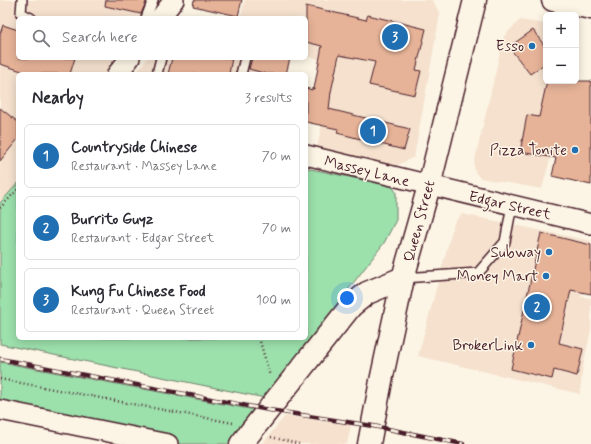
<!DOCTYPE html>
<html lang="en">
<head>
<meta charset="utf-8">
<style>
  :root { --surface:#fff; --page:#f2f2f3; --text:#2b2b33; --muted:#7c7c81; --line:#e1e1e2; --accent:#1f6fb2 }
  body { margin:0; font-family:Mynerve,sans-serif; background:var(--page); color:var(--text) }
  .controls { position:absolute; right:12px; top:12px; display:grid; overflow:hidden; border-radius:6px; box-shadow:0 2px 10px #0003 }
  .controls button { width:36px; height:36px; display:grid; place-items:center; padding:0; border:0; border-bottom:1px solid var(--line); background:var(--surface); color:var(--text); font:20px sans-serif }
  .you { position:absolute; left:347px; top:298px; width:14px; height:14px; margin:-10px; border:3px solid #fff; border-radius:50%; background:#1a73e8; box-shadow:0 0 0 6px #1a73e833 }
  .badge { display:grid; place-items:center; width:26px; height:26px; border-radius:50%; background:var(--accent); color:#fff; font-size:13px; font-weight:700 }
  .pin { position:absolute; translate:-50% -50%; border:2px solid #fff; box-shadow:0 1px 4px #0006 }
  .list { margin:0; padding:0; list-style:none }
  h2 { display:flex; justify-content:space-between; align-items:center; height:52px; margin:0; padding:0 16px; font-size:17px }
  h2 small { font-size:13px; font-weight:400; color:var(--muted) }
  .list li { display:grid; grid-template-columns:26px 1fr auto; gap:12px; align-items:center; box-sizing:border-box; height:64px; margin:0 8px 8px; padding:0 8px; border:1px solid var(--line); border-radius:6px }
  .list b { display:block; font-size:15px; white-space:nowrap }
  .list p { margin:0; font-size:13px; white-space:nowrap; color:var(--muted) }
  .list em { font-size:13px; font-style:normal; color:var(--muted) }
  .icon { flex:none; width:22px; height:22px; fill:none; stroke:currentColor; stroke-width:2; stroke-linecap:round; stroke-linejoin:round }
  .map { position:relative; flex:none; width:591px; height:444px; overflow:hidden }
  .search { position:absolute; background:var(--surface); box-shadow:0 2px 10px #0003; left:16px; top:16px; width:292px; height:44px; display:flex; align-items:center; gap:10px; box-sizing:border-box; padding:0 14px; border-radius:6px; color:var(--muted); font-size:15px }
  .panel { position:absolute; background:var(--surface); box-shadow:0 2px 10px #0003; left:16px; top:72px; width:292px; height:268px; border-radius:6px }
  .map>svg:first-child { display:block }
  .built { fill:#f5e1ce }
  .green { fill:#9ce0ac; stroke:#73806c }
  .building { fill:#e6b398; stroke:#4a1f2b }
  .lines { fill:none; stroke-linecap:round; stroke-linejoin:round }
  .lane-casing { stroke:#4a1f2b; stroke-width:12 }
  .street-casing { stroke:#4a1f2b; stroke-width:22 }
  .secondary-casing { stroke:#4a1f2b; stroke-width:25 }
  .path { stroke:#4a1f2b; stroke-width:2.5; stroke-dasharray:1 3; stroke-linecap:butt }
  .lane { stroke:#fcf5e5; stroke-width:9 }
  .street { stroke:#fcf5e5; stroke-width:19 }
  .secondary { stroke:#fcf5e5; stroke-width:22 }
  .rail-casing { stroke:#4a1f2b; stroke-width:4.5 }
  .rail { stroke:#fcf5e5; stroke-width:3; stroke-dasharray:9; stroke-linecap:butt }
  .poi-dot { fill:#1f6fb2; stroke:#fcf5e5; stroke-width:1.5 }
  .labels { text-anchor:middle; stroke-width:3; stroke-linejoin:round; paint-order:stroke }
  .poi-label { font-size:15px; fill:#4a1f2b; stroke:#fcf5e5; text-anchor:end }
  .street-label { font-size:15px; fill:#4a1f2b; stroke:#fcf5e5 }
</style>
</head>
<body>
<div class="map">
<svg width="591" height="444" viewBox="0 0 591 444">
  <rect width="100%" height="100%" fill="#fcf5e5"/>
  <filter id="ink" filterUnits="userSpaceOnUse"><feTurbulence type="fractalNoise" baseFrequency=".025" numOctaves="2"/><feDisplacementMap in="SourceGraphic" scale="8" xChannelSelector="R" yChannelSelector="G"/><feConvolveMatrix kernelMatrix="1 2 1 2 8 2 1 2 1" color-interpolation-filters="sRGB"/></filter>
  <g filter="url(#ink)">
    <path class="built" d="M0,0H163L150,18H18V58H121L109,74H18V183L0,203Z
      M245,0H432L440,14L414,157L396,166L317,147L336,63L306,56V18H240Z
      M520,20L546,24V81H571L542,189L480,178L475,172L474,164L504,36Z
      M147,58H291L287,74H136Z
      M462,214L591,241V265L581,297L591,298V329L582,372L580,394L418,356L454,223Z
      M285,416L351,425L347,444H262Z"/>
    <path class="green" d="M306,168L392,186L396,192V220L384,243L265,398L0,344V203L18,183V338H306Z
      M0,362L255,410L228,444H160L0,414Z"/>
    <path class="building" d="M106,0H147L141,14L105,6Z
      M194,0H242L238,16L193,6Z
      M306,6L366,20L368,15L426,29L416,70L421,71L415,95L369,85L375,62L339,55L331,92L329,109L410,129L404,150L337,133L338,129L306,122V88L312,90V88L314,89L322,46L306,42Z
      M3,25L18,30V58H75L70,74H31L0,64V34Z
      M533,30L546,48V63L530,74L509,47Z
      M172,58H232L229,74H168Z
      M252,58H290L286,74H267L249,69Z
      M547,81H591V185L552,176L556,158L520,152L527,115L539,117Z
      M0,108L18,122V139L0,161Z
      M541,233L591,245V294L571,290L559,343L583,349L577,376L554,370L552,379L511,369Z"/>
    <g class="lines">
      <g class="lane-casing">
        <path id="lane" d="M22,0L21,13L31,18
          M146,18L153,0
          M157,74L161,58
          M241,74L245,58
          M403,278L478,273L505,242L512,205"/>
      </g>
      <g class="street-casing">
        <path id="street" d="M160,18L174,0
          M117,74L130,58
          M306,155L591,224
          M0,410L168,444"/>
      </g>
      <g class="secondary-casing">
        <path id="secondary" d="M553,0L591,8
          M241,444L351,306L367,293L403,278
          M369,444L381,381L403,278L429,186L475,0"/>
      </g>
      <path class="path" d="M0,208L18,189
        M259,338L270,376
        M0,379L233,423
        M271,437L299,444"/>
      <use href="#lane" class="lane"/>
      <use href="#street" class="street"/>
      <use href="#secondary" class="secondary"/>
      <g class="rail-casing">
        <path id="rail" d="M0,359L269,410L373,426L463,444"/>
      </g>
      <use href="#rail" class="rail"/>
    </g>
  </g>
  <g class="poi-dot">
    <circle cx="532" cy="46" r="4"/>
    <circle cx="575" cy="150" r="4"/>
    <circle cx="549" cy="252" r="4"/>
    <circle cx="546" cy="276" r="4"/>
    <circle cx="531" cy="345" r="4"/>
  </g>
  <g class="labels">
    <g class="poi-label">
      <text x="524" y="51">Esso</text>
      <text x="567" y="155">Pizza Tonite</text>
      <text x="541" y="257">Subway</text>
      <text x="538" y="281">Money Mart</text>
      <text x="523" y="350">BrokerLink</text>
    </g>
    <g class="street-label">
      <text transform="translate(367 171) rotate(14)" y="5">Massey Lane</text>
      <text transform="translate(510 205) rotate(13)" y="5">Edgar Street</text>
      <text transform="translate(419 221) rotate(-75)" y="5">Queen Street</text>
    </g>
  </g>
</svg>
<div class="controls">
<button>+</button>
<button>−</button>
</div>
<div class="you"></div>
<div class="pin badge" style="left:373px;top:131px">1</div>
<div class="pin badge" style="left:537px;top:307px">2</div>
<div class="pin badge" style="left:395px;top:37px">3</div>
<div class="search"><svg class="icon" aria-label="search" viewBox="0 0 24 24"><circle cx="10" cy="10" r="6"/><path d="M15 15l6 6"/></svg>Search here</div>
<section class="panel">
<h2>Nearby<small>3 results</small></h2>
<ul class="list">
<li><span class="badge">1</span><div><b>Countryside Chinese</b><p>Restaurant · Massey Lane</p></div><em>70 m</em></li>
<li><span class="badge">2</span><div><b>Burrito Guyz</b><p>Restaurant · Edgar Street</p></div><em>70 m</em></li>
<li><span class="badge">3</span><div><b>Kung Fu Chinese Food</b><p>Restaurant · Queen Street</p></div><em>100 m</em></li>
</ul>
</section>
</div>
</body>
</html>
